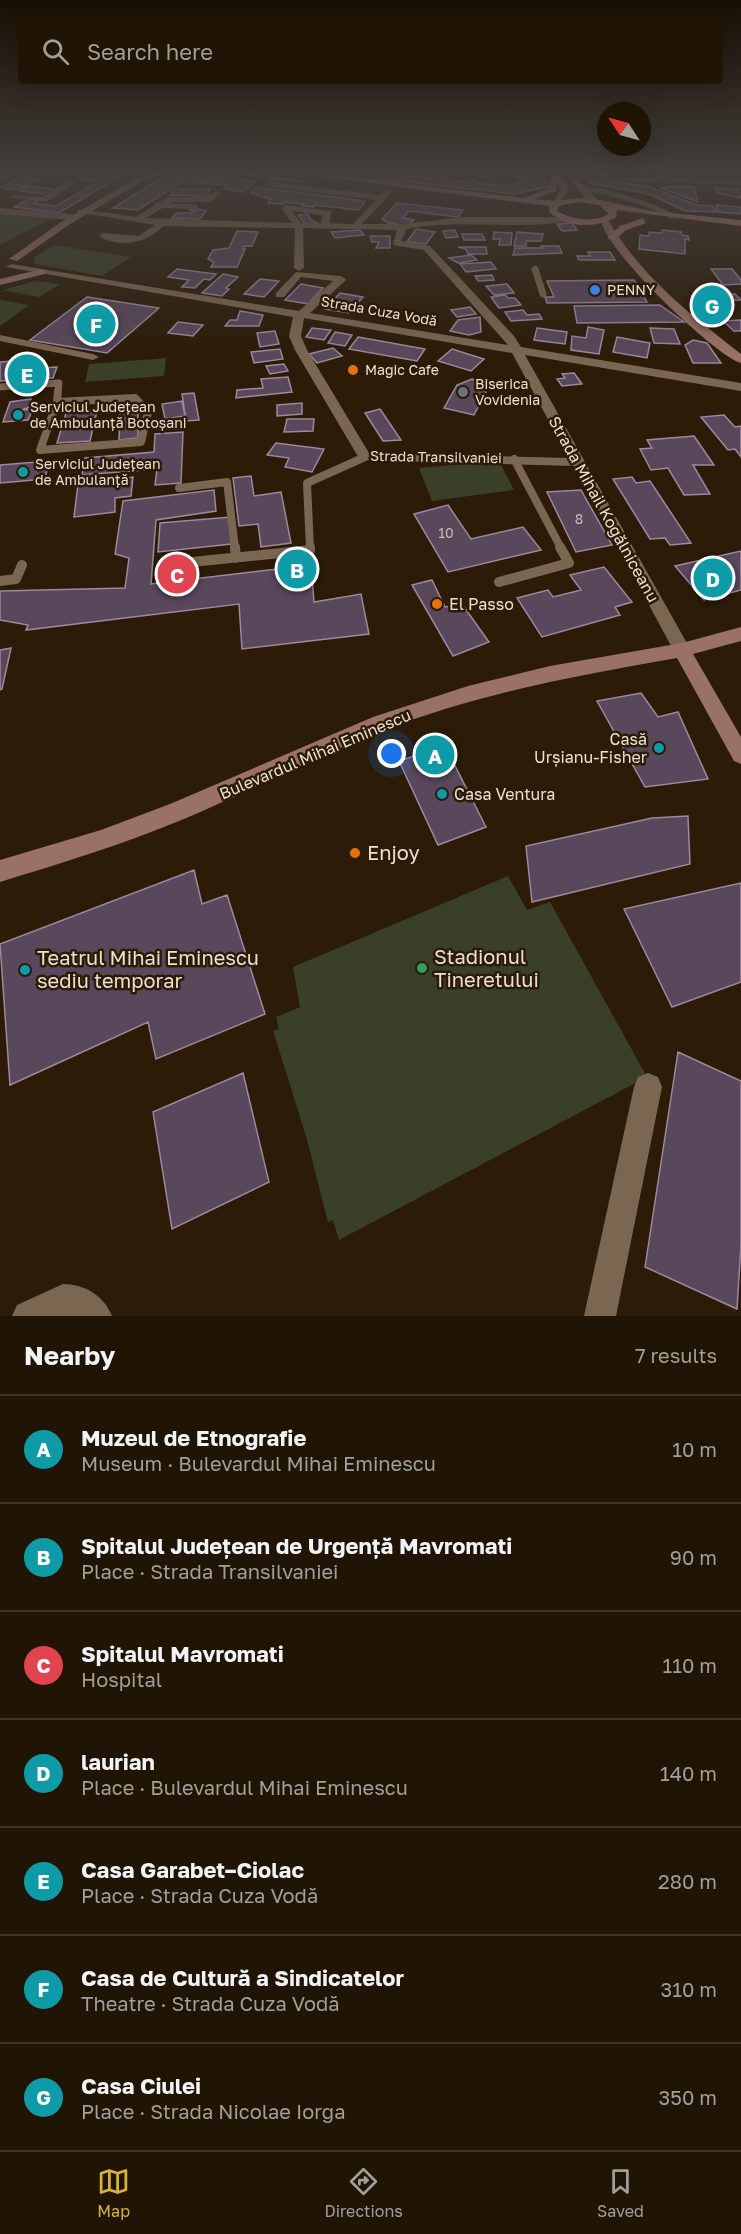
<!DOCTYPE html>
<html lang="en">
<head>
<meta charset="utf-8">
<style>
  :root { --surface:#201405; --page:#281d0f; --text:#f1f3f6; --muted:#a29e9a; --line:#3d3327; --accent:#d8b434 }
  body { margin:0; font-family:"Golos Text",sans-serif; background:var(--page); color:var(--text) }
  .compass { position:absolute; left:597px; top:102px; width:54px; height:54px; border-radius:50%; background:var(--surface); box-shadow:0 6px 24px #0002; rotate:306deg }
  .you { position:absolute; left:392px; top:754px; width:21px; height:21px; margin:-15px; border:4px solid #fff; border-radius:50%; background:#1a73e8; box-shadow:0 0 0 9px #1a73e833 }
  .badge { display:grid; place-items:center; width:39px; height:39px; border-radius:50%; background:var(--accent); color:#fff; font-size:20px; font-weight:700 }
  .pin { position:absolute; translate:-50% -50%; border:3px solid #fff; box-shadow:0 2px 6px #0006 }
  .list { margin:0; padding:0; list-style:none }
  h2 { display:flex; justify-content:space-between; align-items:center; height:78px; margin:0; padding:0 24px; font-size:26px }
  h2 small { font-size:20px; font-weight:400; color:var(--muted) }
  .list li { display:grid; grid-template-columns:39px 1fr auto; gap:18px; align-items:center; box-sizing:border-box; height:108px; padding:0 24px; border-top:2px solid var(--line) }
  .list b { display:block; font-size:22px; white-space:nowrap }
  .list p { margin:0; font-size:20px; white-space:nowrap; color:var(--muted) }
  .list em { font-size:20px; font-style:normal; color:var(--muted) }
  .icon { flex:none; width:33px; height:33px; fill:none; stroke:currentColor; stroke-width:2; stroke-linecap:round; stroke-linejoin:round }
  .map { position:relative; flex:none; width:741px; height:1316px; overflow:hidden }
  .search { position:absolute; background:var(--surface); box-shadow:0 6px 24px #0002; left:18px; right:18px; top:18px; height:66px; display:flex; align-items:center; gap:15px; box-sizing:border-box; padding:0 21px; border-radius:6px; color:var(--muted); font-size:22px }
  .sheet { height:834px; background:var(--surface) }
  nav { display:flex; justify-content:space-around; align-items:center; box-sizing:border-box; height:84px; border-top:2px solid var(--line); background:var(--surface); font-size:16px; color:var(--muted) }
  nav a { display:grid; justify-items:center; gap:3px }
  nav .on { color:var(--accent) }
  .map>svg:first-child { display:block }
  .green { fill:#3a3f27 }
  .building { fill:#59475b; stroke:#9d889f; stroke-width:1.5 }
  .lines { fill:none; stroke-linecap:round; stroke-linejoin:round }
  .lane-far3 { stroke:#7a6651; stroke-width:5 }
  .lane-far2 { stroke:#7a6651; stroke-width:7 }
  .lane-far1 { stroke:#7a6651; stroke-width:8 }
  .lane { stroke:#7a6651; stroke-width:10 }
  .street { fill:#7a6651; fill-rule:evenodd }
  .secondary { fill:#9a7165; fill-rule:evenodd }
  .primary { fill:#bb7d79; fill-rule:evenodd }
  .shop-dot { fill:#3f7fe0; stroke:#2b1b07; stroke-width:2 }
  .food-dot { fill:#e8710a; stroke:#2b1b07; stroke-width:2 }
  .worship-dot { fill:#6b7280; stroke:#2b1b07; stroke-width:2 }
  .culture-dot { fill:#0f9aa8; stroke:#2b1b07; stroke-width:2 }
  .leisure-dot { fill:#2e9e5b; stroke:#2b1b07; stroke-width:2 }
  .labels { text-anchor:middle; stroke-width:5; stroke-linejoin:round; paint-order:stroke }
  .far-poi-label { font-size:14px; fill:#ece0d4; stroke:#2b1b07; text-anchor:start }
  .far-street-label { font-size:14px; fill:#ece0d4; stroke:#2b1b07 }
  .number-label { font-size:14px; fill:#c7bab6 }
  .street-label { font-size:16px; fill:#ece0d4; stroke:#2b1b07 }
  .poi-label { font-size:16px; fill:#ece0d4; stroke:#2b1b07; text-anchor:start }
  .near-poi-label { font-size:20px; fill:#ece0d4; stroke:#2b1b07; text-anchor:start }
</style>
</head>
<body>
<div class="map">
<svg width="741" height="1316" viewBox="0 0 741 1316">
  <rect width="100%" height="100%" fill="#2b1b07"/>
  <path class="green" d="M0,211L55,217L0,245Z
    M54,245L131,257L102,276L34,264L35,257Z
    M35,281L60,284L39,297L3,290Z
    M0,300L29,305L0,326Z
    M166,358L164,376L85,382L89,364Z
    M499,461L514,490L432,501L419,468Z
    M508,876L527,910L550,902L647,1077L339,1240L333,1220L328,1222L306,1136L273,1031L279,1029L276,1017L300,1007L293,967Z"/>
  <path class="building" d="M372,172L438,179L441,176L449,177L446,180L466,182L468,179L477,180L476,183L507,186L522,182L517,177L539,175L550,186L515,194L374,178Z
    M582,172H603L609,180L650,187L696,205L713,206L716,212L685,211L652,195L590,183Z
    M650,172L669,173L673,179H654Z
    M89,173L120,176L59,213L14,207L31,198L41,199L34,203L56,206L98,182L78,179Z
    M195,174L256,181L243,192L223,189L228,185L181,182L138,210L113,208L162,178Z
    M22,176L40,179L17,190L0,188Z
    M29,186L52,189L43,194L21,191Z
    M667,186L694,187L698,202L661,188Z
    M256,187L365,201L359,210L315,205L313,207L302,206L304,204L285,202L282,204L268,203L270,199L251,193Z
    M716,188L738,189L741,198L717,193Z
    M175,189H209L206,196L170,195Z
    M397,203L463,210L458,217L409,211L403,218L414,220L407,226L388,223L382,219Z
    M716,205L741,207V214L718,212Z
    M193,208L206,211L200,219L172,218L176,213H191L195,211L190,210Z
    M307,214L311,220L317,223L305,224L298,215Z
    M572,223L577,230L562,231L557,224Z
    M416,229L435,232L426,244L407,242Z
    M360,230L364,235L335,238L331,232Z
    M455,230L458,237L446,238L443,231Z
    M662,230L681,232L682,235L688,236L689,240L685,239V254L639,249L640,235L649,236V232L662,233Z
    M237,231L258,232L252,246H244L243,249H245L237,267H211L214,262L208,259L213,250L229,248Z
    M494,232L512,233L511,245H499L500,239H493Z
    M517,232L543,234L541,241H526V246H514Z
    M462,234H482L485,240H464Z
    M370,236H390V248H376L379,242H372Z
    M541,246H559L562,253L513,255L515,248H543Z
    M458,247H486L487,254H468L466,249Z
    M588,252H610L615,260H579L577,256H590Z
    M471,255L477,260L458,263L449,258Z
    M491,262L496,269L466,272L460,264Z
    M177,269L216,274L210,280L204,279L195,288L182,287L189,280L168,277Z
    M711,269H732L741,280V284L723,285Z
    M223,274L238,277L226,288L229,289L222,296L202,293Z
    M492,275L494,280L478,281L475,276Z
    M260,279L279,281L264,297L244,294Z
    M634,280L647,302L547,303L545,297H554L547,281Z
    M301,284L323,288L308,304L285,300Z
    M507,284L514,293L494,295L486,286Z
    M340,293L363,297L349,313L325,309Z
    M735,294L741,300L720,301L727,309L705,310L692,296Z
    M505,295L508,298H515L521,305L499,308L491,297Z
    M87,297L159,308L107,353L30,340Z
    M660,305L684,322L577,323L574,306Z
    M470,307L476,314L457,317L451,310Z
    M523,310L527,315L539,314L542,319L511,321L505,312Z
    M240,311L263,315L259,326H225L230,320H237Z
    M480,317L481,332L469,335L450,331L458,320Z
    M741,320V331H734L723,321Z
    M178,322L203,325L193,336L168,333Z
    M588,327L604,330L599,354L571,350L572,336L586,338Z
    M312,328L331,330L324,340L306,337Z
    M537,328L567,332L565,344L534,340Z
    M650,328L674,329L680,344L654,343Z
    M275,331L279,344L260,347L257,333Z
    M335,332L352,335L345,346L328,343Z
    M358,337L425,349L417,361L349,349Z
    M617,337L650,343L647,358L613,352Z
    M693,340L707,343L721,363H693L685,345Z
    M333,348L342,356L317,363L309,354Z
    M280,349L283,359L254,363L251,352Z
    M452,349L484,359L471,371L438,361Z
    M24,360L20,369L57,367L53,378L0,381V362Z
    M284,364L288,371L270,374L266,366Z
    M574,373L582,384L562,386L557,379L565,378L562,374Z
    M288,377L292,392L236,398L237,390L263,388L261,379Z
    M472,379L481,383L486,392L474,415L444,408L457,385Z
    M194,393L199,420L186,421L182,394Z
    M31,399L30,407L22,410L33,409L28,420L3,422L10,402Z
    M182,401L185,416L165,419L162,404Z
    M302,403V414L277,416V405Z
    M138,407V438L119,440L120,409Z
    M380,409L401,440L383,441L365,413Z
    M97,411L90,441L57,443L66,413Z
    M724,415L735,427L741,426V457L735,449L728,450L701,417Z
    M287,419H314L313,431L284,432Z
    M183,432L181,483L155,485L157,469L82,475L85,458L154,452L155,434Z
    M694,436L714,465H693L710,494L684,495L668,468L651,470L640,449L652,448L647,440Z
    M276,443L324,449L312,472L285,467L289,458L267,455Z
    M49,461L45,479L0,483V465Z
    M251,476L254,496L281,492L291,543L261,547L258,524L239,526L233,478Z
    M133,477L131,496L115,498V512L74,517L78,484Z
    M632,477L636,483L650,481L691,543L670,545L665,538L650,539L613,479Z
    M214,490L216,511L156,520L151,584L311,565L314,602L361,594L369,634L242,649L239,604L26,630L28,625L0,620V591L125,588L129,558L115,554L123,501Z
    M581,490L612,545L576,552L547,492Z
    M448,505L471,539L523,527L541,550L448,572L414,514Z
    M231,517V544L158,552L160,523Z
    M741,551V590L704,600L675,566Z
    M604,567L632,602L615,607L620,615L542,637L517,598L548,590L553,597L581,590L570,575Z
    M432,580L445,607L462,604L489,642L453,656L412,585Z
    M11,648L2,689L0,690V650Z
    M641,693L658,717L678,712L708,779L645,787L597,701Z
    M445,746L486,827L438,845L399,761Z
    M688,816L690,864L532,902L526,846L652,818Z
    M194,870L202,904L227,895L265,1014L156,1059L148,1022L10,1085L0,944Z
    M741,883V982L672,1007L624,909Z
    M678,1052L741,1081V1244L737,1309L645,1267Z
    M243,1073L269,1182L172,1229L153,1112Z"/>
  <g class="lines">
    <path class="lane-far3" d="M466,172L494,175L493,172
      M691,172L701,182
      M274,178L269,184L383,198
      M582,189C603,190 653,204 671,216
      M157,205L195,207"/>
    <path class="lane-far2" d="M535,269L543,294
      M0,387L59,383L58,392"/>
    <path class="lane-far1" d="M135,398L148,412L141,442L40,450L57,402Z
      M57,402L58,391
      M514,459L561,548
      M179,488L227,482L235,548
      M310,548L307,483L365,457"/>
    <path class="lane" d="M235,547L236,558
      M162,565L310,550V547
      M0,581L16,579L22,565
      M499,582L569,563L560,547"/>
    <path class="street" d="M11,172H42L18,175L0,183V178Z
      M610,172H621L630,177L741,181V185L629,181Z
      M68,181L75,183L46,202L9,197L13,195L42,197Z
      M386,189L393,191L362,224H403L464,217H569V221C516,231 460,218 407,229L401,241L430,246L514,336L521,347L741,383V391L525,355L688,645L691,650L688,655H676L574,466L360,460L295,350L289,336L293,317L6,267L11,264L299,311L333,281L301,277L284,297H276V293L296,272L341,276L346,279L345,281L310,313L508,345L424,250L393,245L397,230L303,228L304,268L299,271L294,268L295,228L163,226C148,243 119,249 99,236L103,233L139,236L155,225L76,212L80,209L136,217L168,197H206L217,191L221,193L211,202H173L146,218L292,223L281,208L285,205L331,211L330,223L353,224ZM292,211L323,215L321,223H301ZM304,318L512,353L569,458L369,453L307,350L301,336Z
      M0,208L72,214L76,217L72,220L0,214Z
      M0,335L93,354L99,357L93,360L0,341Z
      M648,1073L658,1077L662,1087L616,1316H584L634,1087L638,1077Z
      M63,1284C85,1284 104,1296 112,1316H12L17,1305Z"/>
    <path class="secondary" d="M147,172H157L67,226L17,261L9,259L61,222Z
      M553,172H561L569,189L556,206L552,204L561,189Z
      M564,172H572L597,200V204H591Z
      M601,218H607C642,278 688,312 741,354V363C715,356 599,245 601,218Z
      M42,269L47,272L45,274L0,285V279Z
      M741,627V641L693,654L741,737V764L734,761L677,658C579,675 482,693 387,729C318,755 252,790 184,819C124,844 62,863 0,882V860L101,830L170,804L373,717L468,686L550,666L682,643Z"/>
    <path class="primary" d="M155,172H177L147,178L143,176Z
      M224,172H250L304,181L300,183Z
      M285,172H312L525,198L549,188L553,174L560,172L556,191L534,199L555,201L586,197L651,211L741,220V226L617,210L616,217C596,229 566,228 549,212V206ZM578,202L599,205L609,214C593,223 573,220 557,211L559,206Z
      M643,218L646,223L626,230L615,240L607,238L620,226Z"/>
  </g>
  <linearGradient id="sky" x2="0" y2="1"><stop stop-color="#180f04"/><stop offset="0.48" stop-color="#443f3c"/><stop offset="1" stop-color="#443f3c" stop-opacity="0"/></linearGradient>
  <rect width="741" height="357" fill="url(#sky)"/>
  <circle class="shop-dot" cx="595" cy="290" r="6"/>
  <g class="food-dot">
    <circle cx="353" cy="370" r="6"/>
    <circle cx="437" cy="604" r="6"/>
    <circle cx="355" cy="853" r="6"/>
  </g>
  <circle class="worship-dot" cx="463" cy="392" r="6"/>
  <g class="culture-dot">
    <circle cx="18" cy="415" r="6"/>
    <circle cx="23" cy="472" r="6"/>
    <circle cx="659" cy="748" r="6"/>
    <circle cx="442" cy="794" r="6"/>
    <circle cx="25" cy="970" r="6"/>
  </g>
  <circle class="leisure-dot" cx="422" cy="968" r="6"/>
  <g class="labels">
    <g class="far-poi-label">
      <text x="607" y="295">PENNY</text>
      <text x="365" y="375">Magic Cafe</text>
      <text x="475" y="389">Biserica<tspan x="475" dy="16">Vovidenia</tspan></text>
      <text x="30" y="412">Serviciul Județean<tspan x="30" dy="16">de Ambulanță Botoșani</tspan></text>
      <text x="35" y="469">Serviciul Județean<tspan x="35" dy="16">de Ambulanță</tspan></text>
    </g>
    <g class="far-street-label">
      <text transform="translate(379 311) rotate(10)" y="5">Strada Cuza Vodă</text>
      <text transform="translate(436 457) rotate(1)" y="5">Strada Transilvaniei</text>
    </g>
    <g class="number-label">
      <text x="579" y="524">8</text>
      <text x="446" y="538">10</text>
    </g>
    <g class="street-label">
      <text transform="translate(604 509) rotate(61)" y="6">Strada Mihail Kogălniceanu</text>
      <text transform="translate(315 754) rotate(-23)" y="6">Bulevardul Mihai Eminescu</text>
    </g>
    <g class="poi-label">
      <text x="449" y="610">El Passo</text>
      <text x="647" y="745" text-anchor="end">Casă<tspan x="647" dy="18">Urșianu-Fisher</tspan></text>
      <text x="454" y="800">Casa Ventura</text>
    </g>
    <g class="near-poi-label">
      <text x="367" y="860">Enjoy</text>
      <text x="434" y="964">Stadionul<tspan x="434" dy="23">Tineretului</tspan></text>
      <text x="37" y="965">Teatrul Mihai Eminescu<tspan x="37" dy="23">sediu temporar</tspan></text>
    </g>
  </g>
</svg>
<svg class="compass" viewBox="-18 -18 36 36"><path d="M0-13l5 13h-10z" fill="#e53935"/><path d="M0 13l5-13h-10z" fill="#a29e9a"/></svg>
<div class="you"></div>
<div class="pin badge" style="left:435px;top:755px;background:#0f9aa8">A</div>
<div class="pin badge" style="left:297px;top:569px;background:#0f9aa8">B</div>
<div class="pin badge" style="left:177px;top:574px;background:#e0444e">C</div>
<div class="pin badge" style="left:713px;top:578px;background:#0f9aa8">D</div>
<div class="pin badge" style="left:27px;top:374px;background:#0f9aa8">E</div>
<div class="pin badge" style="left:96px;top:324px;background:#0f9aa8">F</div>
<div class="pin badge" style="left:712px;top:305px;background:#0f9aa8">G</div>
<div class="search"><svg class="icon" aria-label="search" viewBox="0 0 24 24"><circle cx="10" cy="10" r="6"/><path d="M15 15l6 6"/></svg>Search here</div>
</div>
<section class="sheet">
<h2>Nearby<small>7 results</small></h2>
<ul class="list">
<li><span class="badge" style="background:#0f9aa8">A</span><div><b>Muzeul de Etnografie</b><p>Museum · Bulevardul Mihai Eminescu</p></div><em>10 m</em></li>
<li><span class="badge" style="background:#0f9aa8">B</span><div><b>Spitalul Județean de Urgență Mavromati</b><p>Place · Strada Transilvaniei</p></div><em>90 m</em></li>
<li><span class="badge" style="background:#e0444e">C</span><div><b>Spitalul Mavromati</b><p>Hospital</p></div><em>110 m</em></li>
<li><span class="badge" style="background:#0f9aa8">D</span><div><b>laurian</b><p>Place · Bulevardul Mihai Eminescu</p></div><em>140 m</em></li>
<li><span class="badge" style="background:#0f9aa8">E</span><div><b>Casa Garabet–Ciolac</b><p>Place · Strada Cuza Vodă</p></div><em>280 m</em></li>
<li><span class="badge" style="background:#0f9aa8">F</span><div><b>Casa de Cultură a Sindicatelor</b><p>Theatre · Strada Cuza Vodă</p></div><em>310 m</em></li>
<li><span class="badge" style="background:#0f9aa8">G</span><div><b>Casa Ciulei</b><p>Place · Strada Nicolae Iorga</p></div><em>350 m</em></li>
</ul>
</section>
<nav>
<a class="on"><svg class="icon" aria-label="map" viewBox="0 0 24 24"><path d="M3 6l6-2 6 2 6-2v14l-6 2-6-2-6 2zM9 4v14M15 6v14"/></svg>Map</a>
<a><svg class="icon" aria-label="directions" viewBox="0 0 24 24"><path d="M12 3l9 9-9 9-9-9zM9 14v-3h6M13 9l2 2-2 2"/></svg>Directions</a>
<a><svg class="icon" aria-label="saved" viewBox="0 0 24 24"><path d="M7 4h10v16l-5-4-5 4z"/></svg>Saved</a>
</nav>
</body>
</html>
